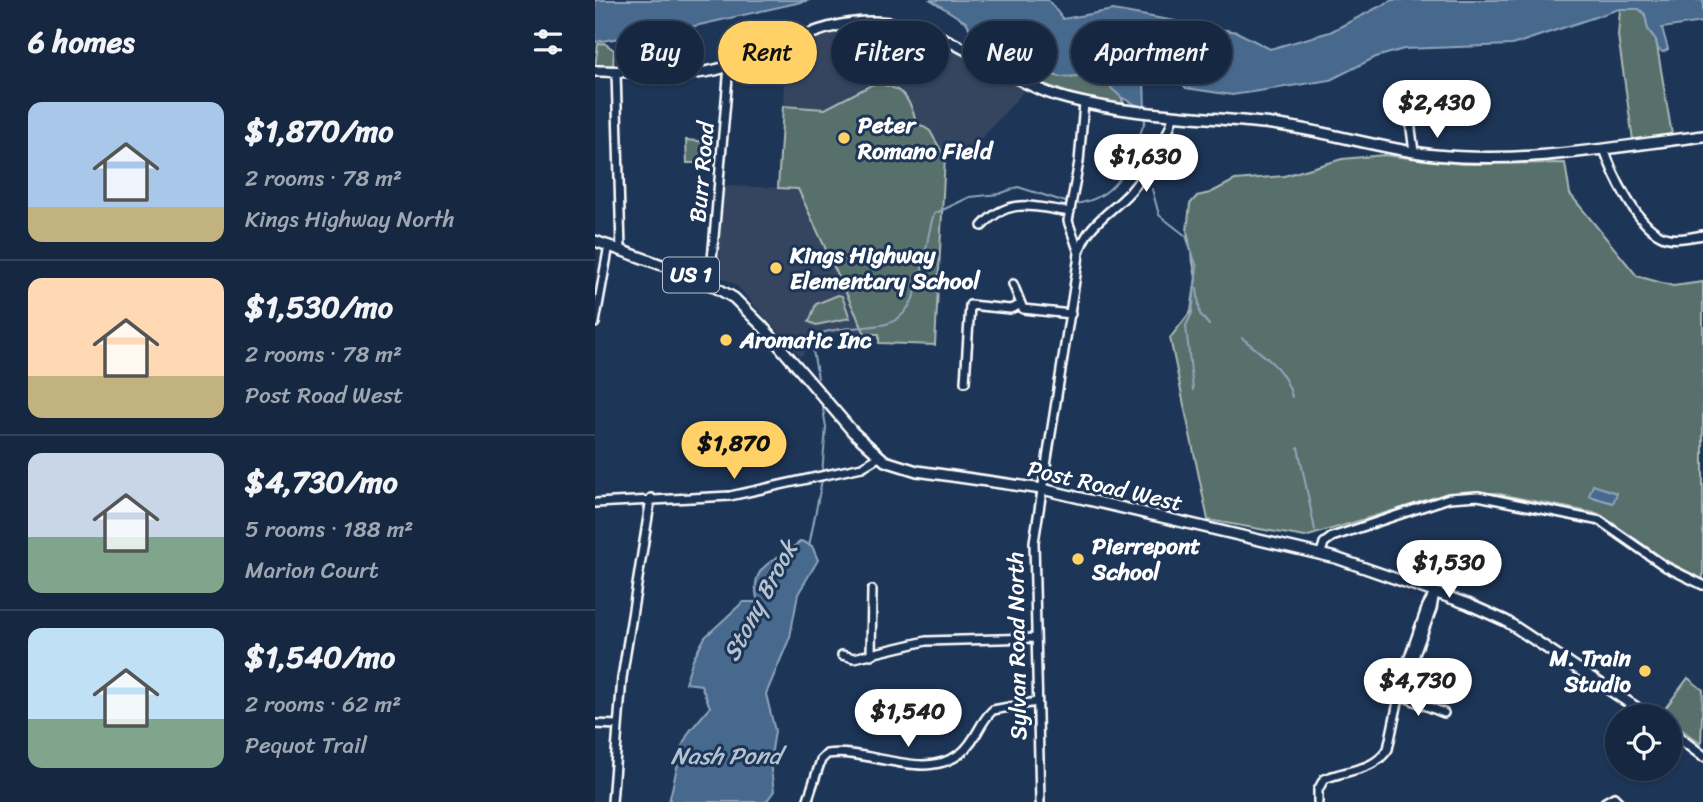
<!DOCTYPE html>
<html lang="en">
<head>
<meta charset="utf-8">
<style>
  body { margin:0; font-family:Sriracha,sans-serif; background:#1f3048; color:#f1f3f6; height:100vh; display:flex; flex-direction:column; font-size:26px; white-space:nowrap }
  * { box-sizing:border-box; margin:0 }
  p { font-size:23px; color:#9ea6b1 }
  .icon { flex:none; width:38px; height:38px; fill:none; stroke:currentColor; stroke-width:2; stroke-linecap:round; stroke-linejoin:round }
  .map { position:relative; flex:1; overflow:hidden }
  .panel { display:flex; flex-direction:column; background:#162841; width:595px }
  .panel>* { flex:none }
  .top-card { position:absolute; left:21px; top:21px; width:665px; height:63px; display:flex; gap:14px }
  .controls { position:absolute; left:1010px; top:704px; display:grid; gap:14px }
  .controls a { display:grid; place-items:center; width:77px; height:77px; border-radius:50%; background:#162841; box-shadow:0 2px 5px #0004,0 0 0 2px #35445a; font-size:35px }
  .price { position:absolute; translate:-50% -60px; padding:0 16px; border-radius:24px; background:#fff; color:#222; font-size:23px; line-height:46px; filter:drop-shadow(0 2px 4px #0008) }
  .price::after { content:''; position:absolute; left:50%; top:42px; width:21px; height:16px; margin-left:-10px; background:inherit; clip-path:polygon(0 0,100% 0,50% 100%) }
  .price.on { background:#ffd166; color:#111 }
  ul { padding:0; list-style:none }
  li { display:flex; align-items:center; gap:21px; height:175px; padding:0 28px }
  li+li { border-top:2px solid #35445a }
  li span { display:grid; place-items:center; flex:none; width:196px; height:140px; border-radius:14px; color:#555 }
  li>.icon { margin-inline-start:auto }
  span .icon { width:84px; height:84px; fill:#fffc; stroke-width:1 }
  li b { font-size:30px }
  h2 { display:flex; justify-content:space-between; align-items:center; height:84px; padding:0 28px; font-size:30px }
  .tag { padding:0 24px; border-radius:32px; background:#162841; box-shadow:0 2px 5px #0004,0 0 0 2px #35445a; font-size:24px; line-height:63px }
  .tag.on { background:#ffd166; color:#111 }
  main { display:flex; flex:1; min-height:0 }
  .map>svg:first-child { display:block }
</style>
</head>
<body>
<main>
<section class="panel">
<h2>6 homes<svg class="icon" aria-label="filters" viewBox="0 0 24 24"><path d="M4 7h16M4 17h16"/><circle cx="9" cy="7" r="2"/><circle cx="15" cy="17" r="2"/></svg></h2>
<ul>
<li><span style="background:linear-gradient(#a9c7e8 75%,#c2b280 0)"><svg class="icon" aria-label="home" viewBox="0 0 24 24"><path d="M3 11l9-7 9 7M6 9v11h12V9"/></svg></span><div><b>$1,870/mo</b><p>2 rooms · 78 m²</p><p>Kings Highway North</p></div></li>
<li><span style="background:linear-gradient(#ffd9b3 70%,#c2b280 0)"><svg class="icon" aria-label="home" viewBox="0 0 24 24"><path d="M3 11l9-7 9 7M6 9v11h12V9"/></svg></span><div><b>$1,530/mo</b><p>2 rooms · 78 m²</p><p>Post Road West</p></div></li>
<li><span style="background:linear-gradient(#c9d6e8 60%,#7fa58c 0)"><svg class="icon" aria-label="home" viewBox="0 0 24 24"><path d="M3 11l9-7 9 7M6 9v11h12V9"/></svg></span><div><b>$4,730/mo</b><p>5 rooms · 188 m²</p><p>Marion Court</p></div></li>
<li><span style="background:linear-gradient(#bfe0f5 65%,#7fa58c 0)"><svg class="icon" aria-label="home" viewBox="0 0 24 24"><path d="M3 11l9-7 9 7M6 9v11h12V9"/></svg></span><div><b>$1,540/mo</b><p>2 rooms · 62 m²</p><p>Pequot Trail</p></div></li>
</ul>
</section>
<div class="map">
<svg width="1108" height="802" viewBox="0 0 1108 802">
  <rect width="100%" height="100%" fill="#1d3557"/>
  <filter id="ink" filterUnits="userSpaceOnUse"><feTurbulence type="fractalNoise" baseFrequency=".0143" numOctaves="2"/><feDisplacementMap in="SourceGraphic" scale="14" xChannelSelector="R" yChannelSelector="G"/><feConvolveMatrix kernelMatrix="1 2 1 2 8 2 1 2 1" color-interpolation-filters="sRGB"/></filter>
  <g filter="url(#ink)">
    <!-- built -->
    <path fill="#344460" d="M 264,29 L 309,32 L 344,43 L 430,90 L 372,155 L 350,157 L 335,131 L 321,123 L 312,97 L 291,84 L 272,85 L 230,109 L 188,106 L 190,49 L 226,35 Z
      M 128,186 L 203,188 L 270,334 L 222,333 L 206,357 L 141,285 L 123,275 Z"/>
    <!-- green -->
    <path fill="#59706c" stroke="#acb8b6" stroke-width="2" d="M 1025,9 L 1044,9 L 1050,14 L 1053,29 L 1061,40 L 1077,135 L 1038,140 L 1023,36 Z
      M 9,43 L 19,50 L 18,67 L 0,67 L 3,44 Z
      M 400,50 C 420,61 439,71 462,76 C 488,82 522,63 529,107 C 481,98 439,83 397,59 Z
      M 278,84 C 306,85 315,97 321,122 L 335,131 L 350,157 L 340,345 L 284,343 L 284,334 L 270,334 L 203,189 L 183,188 L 188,106 L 230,109 Z
      M 91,140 L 112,142 L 108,163 L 92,163 Z
      M 789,155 L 866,164 L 970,163 L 975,194 L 1042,276 L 1078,286 L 1108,282 L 1108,580 L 1072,561 L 1004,514 L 899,493 L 856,493 L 710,537 L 613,520 L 575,338 L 596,311 L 601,278 L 592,231 L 595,204 L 602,196 L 615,193 L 640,180 L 689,176 L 747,159 Z
      M 243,295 L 247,296 L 255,318 L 221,325 L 214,322 L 221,304 Z
      M 1093,678 L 1108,690 L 1106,744 L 1075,721 L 1074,716 L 1066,714 Z"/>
    <!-- water -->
    <path fill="#47698d" stroke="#91a5bb" stroke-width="2" d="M 0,0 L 215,0 L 100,26 L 0,42 Z
      M 336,0 L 453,0 L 468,19 L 518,10 L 642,32 L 675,49 L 735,32 L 797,0 L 1108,0 L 1108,22 L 1067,28 L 1073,49 L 1068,52 L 1063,49 L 1061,40 L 1053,29 L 1050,14 L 1044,9 L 1024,9 L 917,45 L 809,49 L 781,57 L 735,80 L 637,95 L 591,88 L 581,76 L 549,80 L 550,109 L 527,98 L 502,75 L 466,77 L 436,69 L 378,37 L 372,23 Z
      M 998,485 L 1022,493 L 1018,503 L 994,496 Z
      M 206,541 L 217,546 L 223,560 L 203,594 L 195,637 L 171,694 L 180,731 L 175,763 L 179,791 L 171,802 L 74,802 L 87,746 L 94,732 L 115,707 L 106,685 L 90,683 L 98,659 L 110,637 L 148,602 L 163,602 C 152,564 182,561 206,541 Z"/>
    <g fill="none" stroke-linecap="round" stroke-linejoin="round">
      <!-- stream -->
      <path stroke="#91a5bb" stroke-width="2" d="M 557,189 L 564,215 L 591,236 L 602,267 L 597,313 L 591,326 L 598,390
        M 479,204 C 526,199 535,159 550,121 L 549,115
        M 602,288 L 605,314 L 614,325
        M 647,338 C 669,356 690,368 697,397
        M 223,378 L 218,351 L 222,335 C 243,326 269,329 291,324 C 330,315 328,243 339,214 L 375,197 L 404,194 L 423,187 L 474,203
        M 703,447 L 720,530
        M 227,474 L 231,427 L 228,409
        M 214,546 L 227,480"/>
      <defs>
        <path id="minor" d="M 21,71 L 26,250
          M 815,121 L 819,152
          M 1009,149 C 1018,175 1040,222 1065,235 C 1077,242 1095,237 1108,235
          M 387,226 C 414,196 439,207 475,212
          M 484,253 C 492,223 516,213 535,192 C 553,171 571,143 578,117
          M 115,283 L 134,66
          M 418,284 L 428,309 L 476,314
          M 0,323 L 14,245
          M 370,382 L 375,305 L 415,309 L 425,305
          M 0,503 L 135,496 L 267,467 L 284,457
          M 726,553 L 729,543 L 737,537 L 854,498 L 883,496 L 1005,521 L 1071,567 L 1108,585
          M 247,655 L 259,658 L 331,641 L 440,638
          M 276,655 L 277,590
          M 807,696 L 849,713
          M 0,724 L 23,725
          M 17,802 L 27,678 L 56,498
          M 212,802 L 226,760 L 232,754 C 274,748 329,782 366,753 C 381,742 384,722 398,710 L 441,702
          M 445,802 L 439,542 L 483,262 L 484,253 L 473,221 L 484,162 L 489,103
          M 723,802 L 723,790 L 729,779 C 752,769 778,772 793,749 L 810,669 L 832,606 L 840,592 L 837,609 L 809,684
          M 1010,802 L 1019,797 L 1024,802"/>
        <path id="major" d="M 0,71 C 39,70 82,79 120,70 C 184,54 224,15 295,23 C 361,30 409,83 473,99 C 540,116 608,116 677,124 C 732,131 785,149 840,155 C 930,164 1019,147 1108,136
          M 0,241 L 106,279 L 139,298 L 169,328 L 258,432 L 290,461 L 322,471 L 447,489 L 741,558 L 873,604 L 911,621 L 1054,716
          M 1074,730 L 1108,756"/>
      </defs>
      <!-- minor casing -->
      <use href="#minor" stroke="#fff" stroke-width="12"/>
      <!-- major casing -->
      <use href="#major" stroke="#fff" stroke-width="14"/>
      <!-- minor -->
      <use href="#minor" stroke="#1d3557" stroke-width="7"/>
      <!-- major -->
      <use href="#major" stroke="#1d3557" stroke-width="9"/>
    </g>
  </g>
  <!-- markers -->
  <g fill="#ffd166" stroke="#1d3557" stroke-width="2.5">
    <circle cx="249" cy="138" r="7"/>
    <circle cx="181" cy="268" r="7"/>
    <circle cx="131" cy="340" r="7"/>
    <circle cx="483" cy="559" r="7"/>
    <circle cx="1050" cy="671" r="7"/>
  </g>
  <g text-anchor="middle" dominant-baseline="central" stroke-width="6" stroke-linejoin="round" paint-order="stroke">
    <!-- shield labels -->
    <rect fill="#1d3557" stroke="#bbc2cd" stroke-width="2" x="68" y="257.5" width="56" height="35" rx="5"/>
    <g font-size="21" font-weight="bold" fill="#fff">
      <text x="96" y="275">US 1</text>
    </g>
    <!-- poi labels -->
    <g font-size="23" font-weight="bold" fill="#fff" stroke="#1d3557" text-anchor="start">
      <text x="263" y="125">Peter<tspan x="263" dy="26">Romano Field</tspan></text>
      <text x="195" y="255">Kings Highway<tspan x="195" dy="26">Elementary School</tspan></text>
      <text x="145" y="340">Aromatic Inc</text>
      <text x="497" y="546">Pierrepont<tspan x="497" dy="26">School</tspan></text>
      <text x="1036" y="658" text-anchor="end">M. Train<tspan x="1036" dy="26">Studio</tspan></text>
    </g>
    <!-- street labels -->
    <g font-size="23" fill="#fff" stroke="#1d3557">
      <text transform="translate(107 172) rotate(-85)">Burr Road</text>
      <text transform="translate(510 486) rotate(13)">Post Road West</text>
      <text transform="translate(422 646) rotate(-91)">Sylvan Road North</text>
    </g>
    <!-- water labels -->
    <g font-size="24" font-style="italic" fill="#b5c3d1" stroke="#1d3557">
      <text transform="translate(165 601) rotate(-62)">Stony Brook</text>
      <text x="131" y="756">Nash Pond</text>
    </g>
  </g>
</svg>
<div class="controls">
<a><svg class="icon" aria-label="locate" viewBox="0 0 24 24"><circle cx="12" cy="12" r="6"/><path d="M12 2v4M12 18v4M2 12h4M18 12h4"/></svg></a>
</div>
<b class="price" style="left:842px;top:140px">$2,430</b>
<b class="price" style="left:551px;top:194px">$1,630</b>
<b class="price on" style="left:139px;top:481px">$1,870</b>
<b class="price" style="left:854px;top:600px">$1,530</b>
<b class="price" style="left:823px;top:718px">$4,730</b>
<b class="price" style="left:313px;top:749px">$1,540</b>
<div class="top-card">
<a class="tag">Buy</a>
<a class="tag on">Rent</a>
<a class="tag">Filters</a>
<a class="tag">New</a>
<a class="tag">Apartment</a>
</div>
</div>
</main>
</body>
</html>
